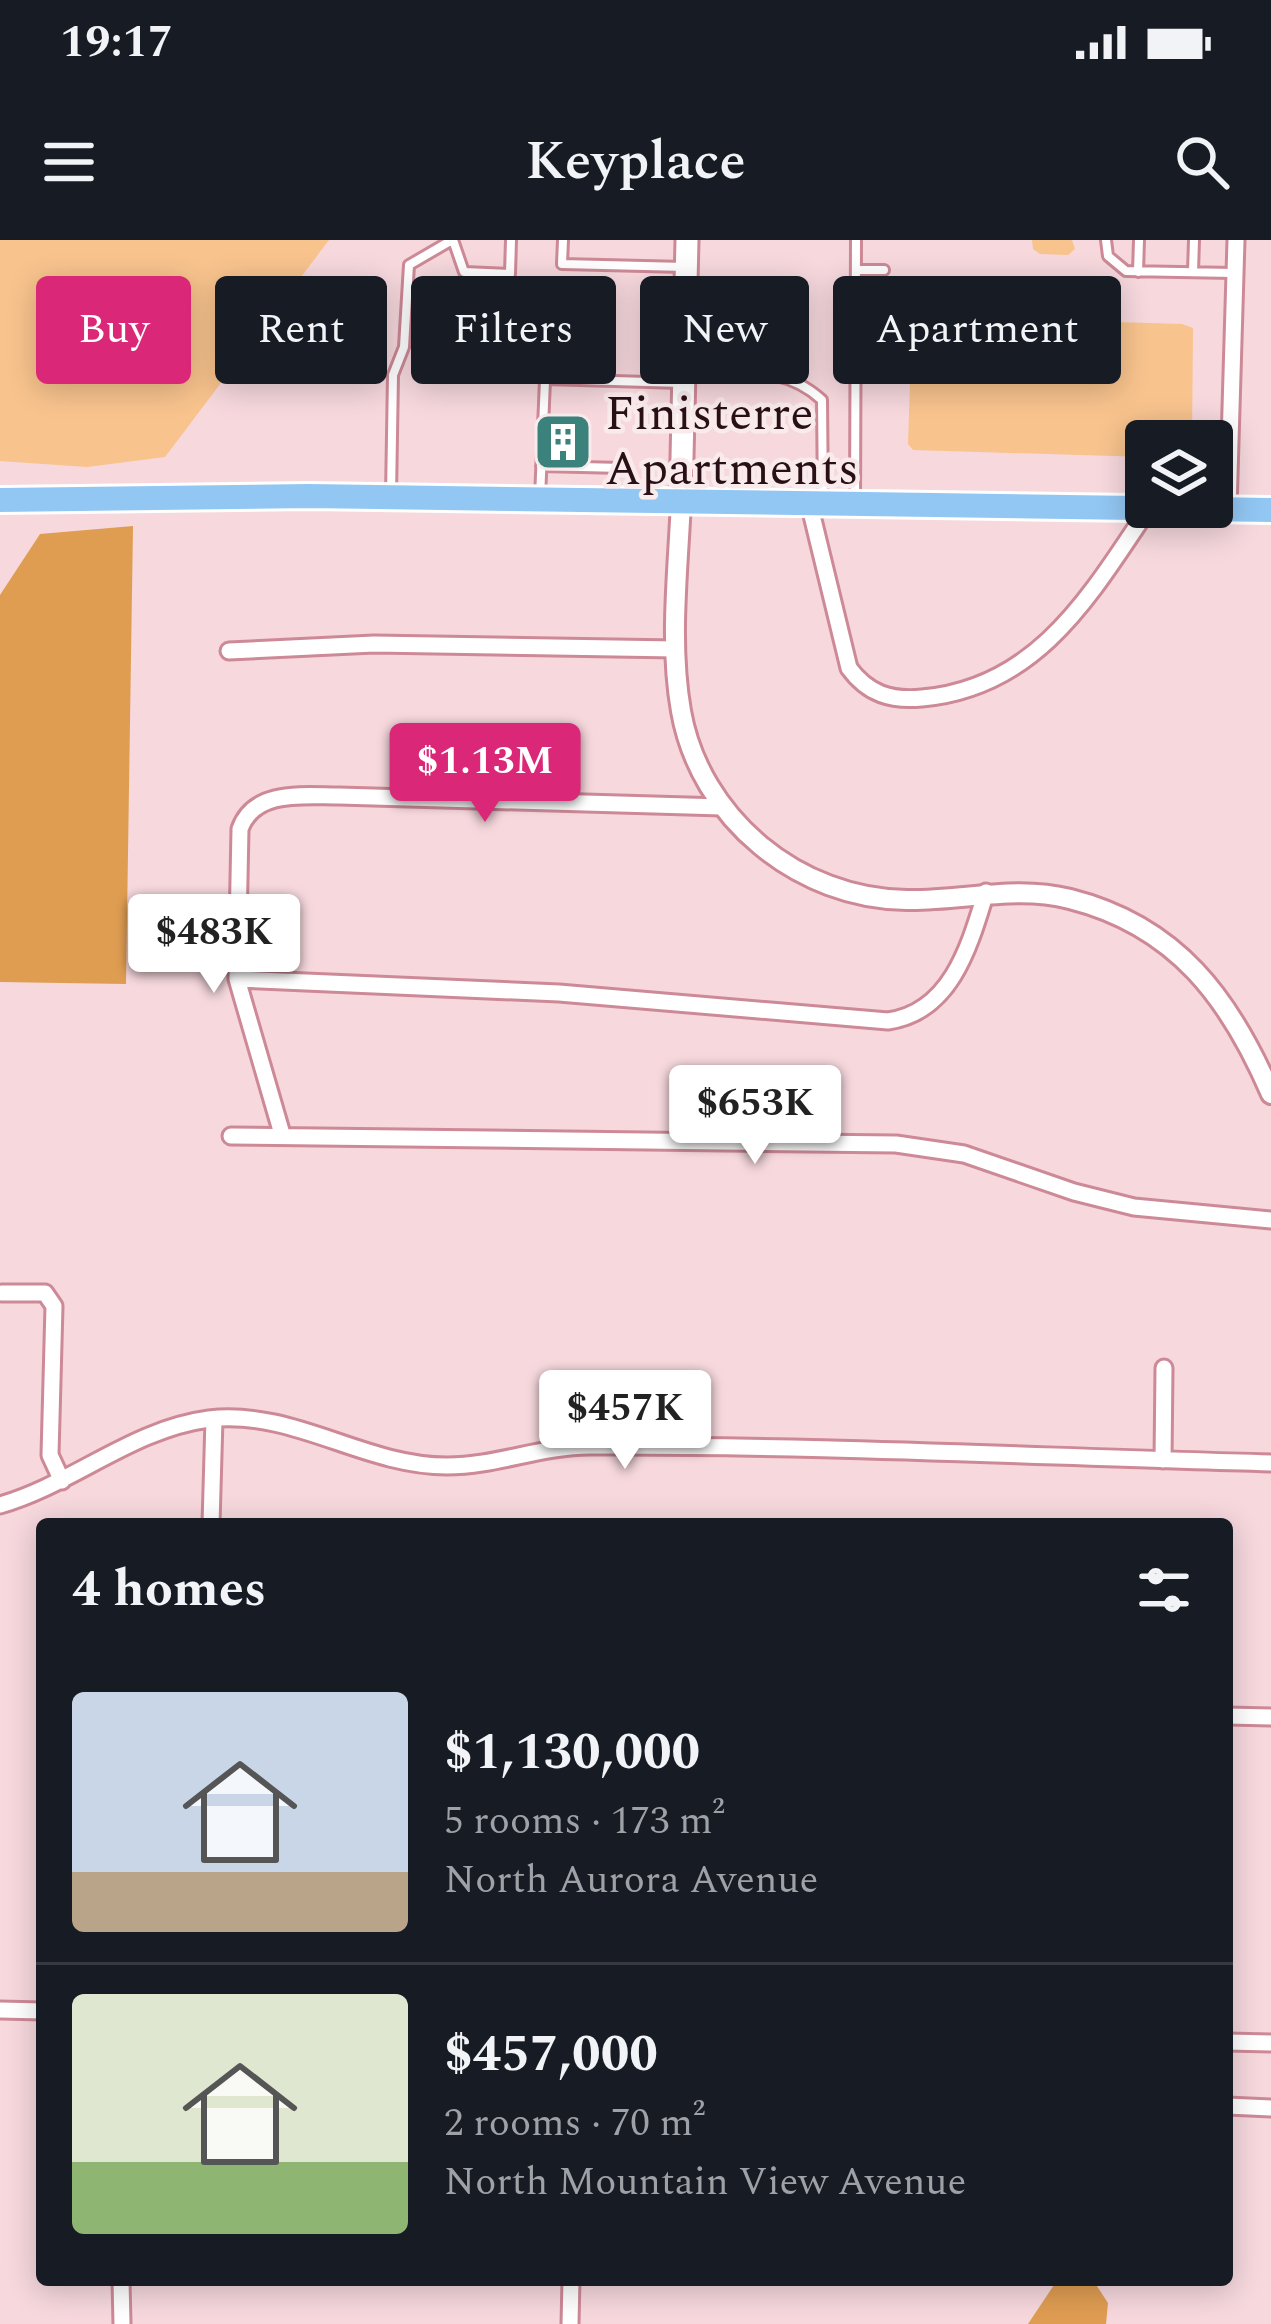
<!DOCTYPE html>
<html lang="en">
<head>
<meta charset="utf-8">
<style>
  body { margin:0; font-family:Spectral,serif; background:#242831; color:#f1f3f6; height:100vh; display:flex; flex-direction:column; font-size:45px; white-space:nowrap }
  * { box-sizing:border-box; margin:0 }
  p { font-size:39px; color:#9ea1a6 }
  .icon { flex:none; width:66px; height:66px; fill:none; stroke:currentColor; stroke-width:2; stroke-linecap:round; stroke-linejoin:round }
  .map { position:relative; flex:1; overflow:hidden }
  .details { position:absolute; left:36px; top:1278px; width:1197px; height:768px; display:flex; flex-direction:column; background:#171b24; border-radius:12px; box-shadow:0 6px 30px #0003 }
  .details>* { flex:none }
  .banner { position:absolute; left:36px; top:36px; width:1200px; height:108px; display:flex; gap:24px }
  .tools { position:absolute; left:1125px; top:180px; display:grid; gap:24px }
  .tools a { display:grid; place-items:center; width:108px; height:108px; border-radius:12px; background:#171b24; box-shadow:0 6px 30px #0003; font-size:60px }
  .price { position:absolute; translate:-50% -102px; padding:0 27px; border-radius:12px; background:#fff; color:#222; font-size:39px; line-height:78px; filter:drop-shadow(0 3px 6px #0008) }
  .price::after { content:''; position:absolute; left:50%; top:72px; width:36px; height:27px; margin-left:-18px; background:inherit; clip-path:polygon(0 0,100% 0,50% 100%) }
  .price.current { background:#db2777; color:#fff }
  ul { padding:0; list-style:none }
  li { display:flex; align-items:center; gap:36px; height:300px; padding:0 36px }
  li+li { border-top:3px solid #363941 }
  li span { display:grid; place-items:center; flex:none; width:336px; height:240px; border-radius:12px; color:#555 }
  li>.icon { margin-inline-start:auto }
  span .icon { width:144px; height:144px; fill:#fffc; stroke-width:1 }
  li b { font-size:51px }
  h2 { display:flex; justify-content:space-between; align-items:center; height:144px; padding:0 36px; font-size:51px }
  .tag { padding:0 42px; border-radius:12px; background:#171b24; box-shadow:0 6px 30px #0003; font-size:42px; line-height:108px }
  .tag.current { background:#db2777; color:#fff }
  .status { display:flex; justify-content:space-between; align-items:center; height:84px; padding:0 60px; background:#171b24; direction:ltr }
  .status svg { height:33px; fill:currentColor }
  header { display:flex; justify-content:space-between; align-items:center; height:156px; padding:0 36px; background:#171b24; font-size:54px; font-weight:600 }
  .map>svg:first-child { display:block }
</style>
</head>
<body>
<div class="status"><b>19:17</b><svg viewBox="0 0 49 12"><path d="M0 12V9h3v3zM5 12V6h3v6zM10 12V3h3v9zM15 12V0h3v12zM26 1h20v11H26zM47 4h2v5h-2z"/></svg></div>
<header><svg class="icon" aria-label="menu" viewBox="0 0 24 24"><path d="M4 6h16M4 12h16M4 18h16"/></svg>Keyplace<svg class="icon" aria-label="search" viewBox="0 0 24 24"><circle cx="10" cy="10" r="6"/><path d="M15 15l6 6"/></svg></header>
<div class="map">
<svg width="1271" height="2084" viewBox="0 0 1271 2084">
  <rect width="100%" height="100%" fill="#f6d8dd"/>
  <!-- green -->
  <path fill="#f8c38d" d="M 0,0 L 329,0 L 165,217 L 87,227 L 0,221 Z
    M 1032,0 L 1072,0 L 1075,9 L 1068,15 L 1040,14 L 1033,9 Z
    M 921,76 L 1182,84 L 1193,88 L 1192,201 L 1146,201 L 1146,217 L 913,210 L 908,204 L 912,80 Z"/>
  <!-- forest -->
  <path fill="#df9d52" d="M 133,286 L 126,744 L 0,742 L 0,355 L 40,294 Z
    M 1071,2040 L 1093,2040 L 1108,2063 L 1106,2084 L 1028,2084 L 1054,2045 Z"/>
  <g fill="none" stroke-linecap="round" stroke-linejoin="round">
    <defs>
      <path id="service" d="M 453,0 L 464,32 L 510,34 L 511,0
        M 563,0 L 562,24 L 685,27
        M 1106,0 L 1108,16 L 1126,31 L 1233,33
        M 856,30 L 884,30
        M 1138,32 L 1139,0
        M 1193,32 L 1194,0
        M 689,130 C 739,134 783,124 822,160 L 823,262
        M 545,139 L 682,143
        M 541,226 L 622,228
        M 391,255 L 393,135 L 404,107 L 409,25 L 452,0
        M 540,258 L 547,93
        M 855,262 L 856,0"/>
      <path id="minor" d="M 809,263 L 849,428 C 868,454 891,461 922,458 C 1038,448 1091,354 1149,268
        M 1228,269 L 1236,0
        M 229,411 L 374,404 L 676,409
        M 237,739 L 559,753 L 888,781 C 952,772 970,704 986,652
        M 282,894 L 237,739 L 240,589 C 254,549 304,556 339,556 L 722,567
        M 231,896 L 896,904 L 964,914 L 1074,952 L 1134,967 L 1271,980
        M 2,1053 L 45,1053 L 54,1066 L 50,1215 L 62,1241
        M 1163,1220 L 1164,1128
        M 0,1265 C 73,1244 132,1189 209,1179 C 294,1169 363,1226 447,1226 C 496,1226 541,1206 590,1206 C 817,1205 1044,1217 1271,1223
        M 211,1284 L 214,1179
        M 1227,1476 L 1271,1477
        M 0,1770 L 42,1771
        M 1227,1802 L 1271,1803
        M 1227,1866 L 1271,1868
        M 121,2040 L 122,2084
        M 570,2084 L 571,2040"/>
      <path id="tertiary" d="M 681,261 C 678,330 669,403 681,471 C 700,579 799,659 907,660 C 963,661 1015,645 1070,659 C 1177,686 1230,759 1271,854"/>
      <path id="secondary" d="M 681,261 L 687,0"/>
      <path id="primary" d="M 0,260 L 309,256 L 1271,270"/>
    </defs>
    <!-- service casing -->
    <use href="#service" stroke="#cd8996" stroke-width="14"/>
    <!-- minor casing -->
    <use href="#minor" stroke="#cd8996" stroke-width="21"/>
    <!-- tertiary casing -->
    <use href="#tertiary" stroke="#cd8996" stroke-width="24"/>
    <!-- secondary casing -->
    <use href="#secondary" stroke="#cd8996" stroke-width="27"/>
    <!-- primary casing -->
    <use href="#primary" stroke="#fff" stroke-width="30"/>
    <!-- service -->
    <use href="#service" stroke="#fff" stroke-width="8"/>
    <!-- minor -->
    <use href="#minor" stroke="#fff" stroke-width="15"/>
    <!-- tertiary -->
    <use href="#tertiary" stroke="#fff" stroke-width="18"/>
    <!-- secondary -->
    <use href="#secondary" stroke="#fff" stroke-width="21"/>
    <!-- primary -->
    <use href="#primary" stroke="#92c7f3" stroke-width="24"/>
  </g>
  <!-- icons -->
  <defs>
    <symbol id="building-square" viewBox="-11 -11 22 22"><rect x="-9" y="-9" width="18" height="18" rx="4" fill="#3b827c" stroke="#f9eaec"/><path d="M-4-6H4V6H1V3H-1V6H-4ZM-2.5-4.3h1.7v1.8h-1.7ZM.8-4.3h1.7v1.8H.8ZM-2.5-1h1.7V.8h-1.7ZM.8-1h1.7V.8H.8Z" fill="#fff"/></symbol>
  </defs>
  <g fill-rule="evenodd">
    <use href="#building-square" x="530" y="169" width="66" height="66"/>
  </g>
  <g text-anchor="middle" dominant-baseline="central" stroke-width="9" stroke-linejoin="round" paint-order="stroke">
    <!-- poi labels -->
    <g font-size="48" fill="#291016" stroke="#f9eaec" text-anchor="start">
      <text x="605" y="174">Finisterre<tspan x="605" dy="55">Apartments</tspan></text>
    </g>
  </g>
</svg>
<div class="tools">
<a><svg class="icon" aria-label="layers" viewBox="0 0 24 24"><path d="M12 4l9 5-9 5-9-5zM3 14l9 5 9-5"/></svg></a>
</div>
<b class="price current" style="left:485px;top:585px">$1.13M</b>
<b class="price" style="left:214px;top:756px">$483K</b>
<b class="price" style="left:755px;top:927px">$653K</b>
<b class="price" style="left:625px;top:1232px">$457K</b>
<div class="banner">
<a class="tag current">Buy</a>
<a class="tag">Rent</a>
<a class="tag">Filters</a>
<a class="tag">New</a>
<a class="tag">Apartment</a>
</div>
<section class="details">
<h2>4 homes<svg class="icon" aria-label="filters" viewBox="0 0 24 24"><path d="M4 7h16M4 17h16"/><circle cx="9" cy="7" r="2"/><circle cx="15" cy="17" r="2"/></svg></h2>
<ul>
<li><span style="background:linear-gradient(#c9d6e8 75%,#b9a48a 0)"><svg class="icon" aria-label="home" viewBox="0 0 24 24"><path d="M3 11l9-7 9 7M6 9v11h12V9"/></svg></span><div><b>$1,130,000</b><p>5 rooms · 173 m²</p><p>North Aurora Avenue</p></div></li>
<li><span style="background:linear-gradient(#dfe7d0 70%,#8fb573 0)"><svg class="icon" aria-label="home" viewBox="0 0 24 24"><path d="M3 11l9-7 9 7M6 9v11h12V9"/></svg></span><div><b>$457,000</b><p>2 rooms · 70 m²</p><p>North Mountain View Avenue</p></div></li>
</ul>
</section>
</div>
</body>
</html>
